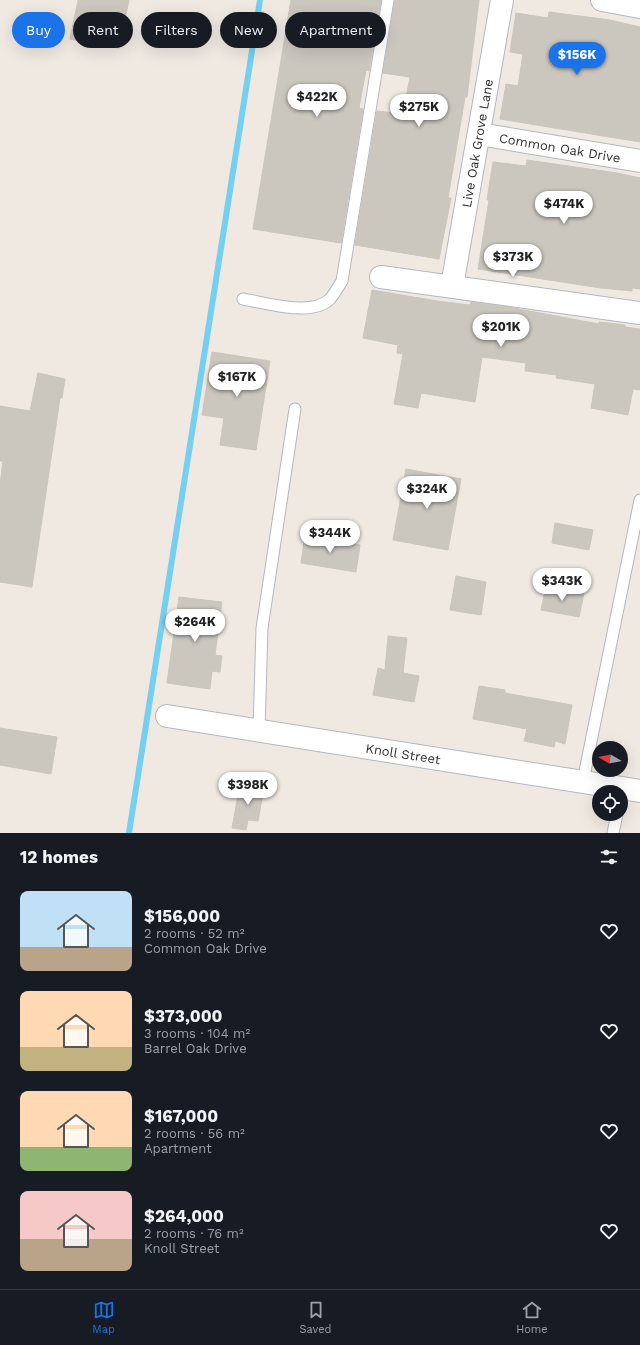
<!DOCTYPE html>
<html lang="en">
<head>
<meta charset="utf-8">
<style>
  body { margin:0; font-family:"Work Sans",sans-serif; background:#242831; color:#f1f3f6; height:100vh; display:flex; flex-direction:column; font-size:15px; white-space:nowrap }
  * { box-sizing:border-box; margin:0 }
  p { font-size:13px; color:#9ea1a6 }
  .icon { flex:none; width:22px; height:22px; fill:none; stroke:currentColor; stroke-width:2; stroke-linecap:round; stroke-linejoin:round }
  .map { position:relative; height:833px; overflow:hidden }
  .drawer { display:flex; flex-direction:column; background:#171b24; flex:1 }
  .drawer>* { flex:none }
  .top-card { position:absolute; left:12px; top:12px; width:400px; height:36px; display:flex; gap:8px }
  .needle { width:26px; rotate:279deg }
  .tools { position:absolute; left:592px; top:741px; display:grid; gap:8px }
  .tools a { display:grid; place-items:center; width:36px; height:36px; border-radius:50%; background:#171b24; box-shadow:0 4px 16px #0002; font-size:20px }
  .price { position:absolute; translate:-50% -34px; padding:0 9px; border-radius:14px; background:#fff; color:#222; font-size:13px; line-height:26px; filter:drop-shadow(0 1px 2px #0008) }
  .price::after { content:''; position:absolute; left:50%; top:24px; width:12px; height:9px; margin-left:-6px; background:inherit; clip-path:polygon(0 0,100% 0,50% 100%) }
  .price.current { background:#1a73e8; color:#fff }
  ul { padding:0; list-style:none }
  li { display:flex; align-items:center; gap:12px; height:100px; padding:0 20px }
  li span { display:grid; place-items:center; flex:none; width:112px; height:80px; border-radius:8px; color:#555 }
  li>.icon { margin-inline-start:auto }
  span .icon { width:48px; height:48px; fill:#fffc; stroke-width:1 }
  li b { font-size:17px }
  h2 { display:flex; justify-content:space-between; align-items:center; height:48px; padding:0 20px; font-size:17px }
  .pill { padding:0 14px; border-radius:18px; background:#171b24; box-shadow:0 4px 16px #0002; font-size:14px; line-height:36px }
  .pill.current { background:#1a73e8; color:#fff }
  .menu { display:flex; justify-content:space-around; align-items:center; height:56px; border-top:1px solid #363941; background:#171b24; font-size:11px; color:#9ea1a6 }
  .menu a { display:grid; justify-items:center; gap:2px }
  .menu .current { color:#1a73e8 }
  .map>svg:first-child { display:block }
</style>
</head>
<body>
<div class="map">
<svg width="640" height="833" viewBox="0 0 640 833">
  <rect width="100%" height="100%" fill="#efe9e1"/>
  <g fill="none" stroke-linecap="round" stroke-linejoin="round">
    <!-- stream -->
    <path stroke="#75cff0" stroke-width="6" d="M 129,833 L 260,0"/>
  </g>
  <!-- building -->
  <path fill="#cbc7bf" stroke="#cbc5ba" d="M 78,0 L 129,0 L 119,48 L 70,39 Z
    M 291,0 L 381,0 L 369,71 L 366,70 L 359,108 L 363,109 L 341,243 L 253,229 Z
    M 395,0 L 479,0 L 467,97 L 465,97 L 448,198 L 451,198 L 439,259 L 355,245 L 377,111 L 403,114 L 410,77 L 383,73 Z
    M 549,12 L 610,20 L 640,27 L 640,142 L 500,119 L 506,84 L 518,86 L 523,54 L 510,52 L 516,13 L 548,18 Z
    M 527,160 L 617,173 L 640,178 L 640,289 L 632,288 L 632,291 L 601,288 L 478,269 L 489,200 L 487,200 L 493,162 L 526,166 Z
    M 372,290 L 437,301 L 470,305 L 471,302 L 508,307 L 599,324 L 599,322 L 625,325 L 625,327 L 640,329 L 640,390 L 633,389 L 628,415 L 591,408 L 595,384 L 556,378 L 557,375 L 525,371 L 526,363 L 482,357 L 475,402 L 421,393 L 418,408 L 394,404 L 403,354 L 397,353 L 398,345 L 363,338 Z
    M 212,352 L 270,361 L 256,450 L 220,445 L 224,418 L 202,415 Z
    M 38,373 L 65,379 L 62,398 L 60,398 L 32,587 L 0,582 L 0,485 L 3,461 L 0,461 L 0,406 L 30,411 Z
    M 406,469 L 461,479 L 448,550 L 393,540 Z
    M 555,523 L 593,530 L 589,550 L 552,543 Z
    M 305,535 L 360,545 L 356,572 L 301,563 Z
    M 456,576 L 486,582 L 481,615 L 450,610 Z
    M 546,586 L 584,593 L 579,617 L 541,610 Z
    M 179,597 L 222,602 L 215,655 L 222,656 L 220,672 L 212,671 L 210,689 L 167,683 Z
    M 388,636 L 407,638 L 403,673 L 419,676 L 414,702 L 373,695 L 378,668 L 385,670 Z
    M 479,686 L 505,690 L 505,693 L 572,705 L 565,744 L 555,741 L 554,747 L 524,741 L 527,729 L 473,719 Z
    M 0,728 L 57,737 L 51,774 L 0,765 Z
    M 240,784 L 264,788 L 258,821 L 248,820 L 246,830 L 232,828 Z"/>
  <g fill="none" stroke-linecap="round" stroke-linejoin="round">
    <defs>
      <path id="lane" d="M 243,299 C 266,303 312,317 330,299 C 335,293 338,287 342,281 L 388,0
        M 259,730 L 262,628 L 295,409
        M 583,781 L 640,500
        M 613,833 L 617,814"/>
      <g id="street">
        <path d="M 602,0 L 640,7"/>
        <path id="s1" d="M 479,134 L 640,161"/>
        <path d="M 381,277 L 640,313"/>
        <path id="s2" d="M 452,286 L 502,0"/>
        <path id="s3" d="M 167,716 L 640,791"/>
      </g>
    </defs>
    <!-- lane casing -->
    <use href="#lane" stroke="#b4b7c1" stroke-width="13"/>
    <!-- street casing -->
    <use href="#street" stroke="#b4b7c1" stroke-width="24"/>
    <!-- lane -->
    <use href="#lane" stroke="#fff" stroke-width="11"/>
    <!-- street -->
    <use href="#street" stroke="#fff" stroke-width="22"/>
  </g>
  <g text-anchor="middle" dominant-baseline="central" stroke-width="4" stroke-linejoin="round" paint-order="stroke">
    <!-- street labels -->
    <g font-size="13" fill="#2e2e2e" stroke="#fff">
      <text stroke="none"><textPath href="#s2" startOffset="145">Live Oak Grove Lane</textPath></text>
      <text stroke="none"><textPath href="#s1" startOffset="82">Common Oak Drive</textPath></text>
      <text stroke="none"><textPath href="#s3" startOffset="239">Knoll Street</textPath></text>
    </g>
  </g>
</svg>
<div class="tools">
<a><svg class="needle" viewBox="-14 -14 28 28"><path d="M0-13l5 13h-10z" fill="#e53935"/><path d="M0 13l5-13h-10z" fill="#9ea1a6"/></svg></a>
<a><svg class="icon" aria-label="locate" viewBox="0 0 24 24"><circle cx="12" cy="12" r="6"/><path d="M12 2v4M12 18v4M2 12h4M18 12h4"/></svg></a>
</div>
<b class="price current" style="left:577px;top:76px">$156K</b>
<b class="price" style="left:317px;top:118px">$422K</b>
<b class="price" style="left:419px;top:128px">$275K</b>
<b class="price" style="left:564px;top:225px">$474K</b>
<b class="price" style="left:513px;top:278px">$373K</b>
<b class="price" style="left:501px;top:348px">$201K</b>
<b class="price" style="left:237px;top:398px">$167K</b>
<b class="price" style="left:427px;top:510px">$324K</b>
<b class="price" style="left:330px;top:554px">$344K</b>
<b class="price" style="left:562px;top:602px">$343K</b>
<b class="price" style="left:195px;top:643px">$264K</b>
<b class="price" style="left:248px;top:806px">$398K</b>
<div class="top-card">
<a class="pill current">Buy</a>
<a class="pill">Rent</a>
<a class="pill">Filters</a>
<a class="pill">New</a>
<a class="pill">Apartment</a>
</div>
</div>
<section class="drawer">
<h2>12 homes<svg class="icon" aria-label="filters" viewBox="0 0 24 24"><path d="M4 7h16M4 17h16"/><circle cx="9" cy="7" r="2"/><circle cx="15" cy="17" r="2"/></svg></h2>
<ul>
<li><span style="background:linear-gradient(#bfe0f5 70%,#b9a48a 0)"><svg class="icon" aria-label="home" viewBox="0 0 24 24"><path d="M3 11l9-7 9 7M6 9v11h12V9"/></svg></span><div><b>$156,000</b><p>2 rooms · 52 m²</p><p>Common Oak Drive</p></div><svg class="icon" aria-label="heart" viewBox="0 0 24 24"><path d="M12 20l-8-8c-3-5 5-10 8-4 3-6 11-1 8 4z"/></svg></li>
<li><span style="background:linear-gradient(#ffd9b3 70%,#c2b280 0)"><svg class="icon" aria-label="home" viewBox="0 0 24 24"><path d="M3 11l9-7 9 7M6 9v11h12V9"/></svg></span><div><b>$373,000</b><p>3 rooms · 104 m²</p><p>Barrel Oak Drive</p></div><svg class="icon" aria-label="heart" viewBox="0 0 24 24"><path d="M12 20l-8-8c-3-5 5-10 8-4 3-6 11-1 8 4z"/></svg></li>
<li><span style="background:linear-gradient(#ffd9b3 70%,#8fb573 0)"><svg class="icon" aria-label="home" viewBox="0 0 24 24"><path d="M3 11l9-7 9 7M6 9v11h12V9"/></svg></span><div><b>$167,000</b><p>2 rooms · 56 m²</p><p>Apartment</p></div><svg class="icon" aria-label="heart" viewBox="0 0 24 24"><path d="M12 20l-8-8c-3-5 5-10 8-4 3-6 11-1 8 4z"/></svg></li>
<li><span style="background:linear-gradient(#f6c9c9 60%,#b9a48a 0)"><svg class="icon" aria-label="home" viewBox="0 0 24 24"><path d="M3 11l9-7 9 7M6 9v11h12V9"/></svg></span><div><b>$264,000</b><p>2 rooms · 76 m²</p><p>Knoll Street</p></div><svg class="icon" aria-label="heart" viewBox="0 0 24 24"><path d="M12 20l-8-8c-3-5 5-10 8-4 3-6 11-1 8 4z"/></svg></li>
</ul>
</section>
<nav class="menu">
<a class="current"><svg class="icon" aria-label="map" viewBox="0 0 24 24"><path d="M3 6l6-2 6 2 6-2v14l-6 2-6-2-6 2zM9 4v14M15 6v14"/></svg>Map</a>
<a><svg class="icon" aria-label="saved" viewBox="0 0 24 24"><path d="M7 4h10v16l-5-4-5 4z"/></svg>Saved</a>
<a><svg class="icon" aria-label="home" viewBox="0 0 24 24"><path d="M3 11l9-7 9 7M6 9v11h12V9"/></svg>Home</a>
</nav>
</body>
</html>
